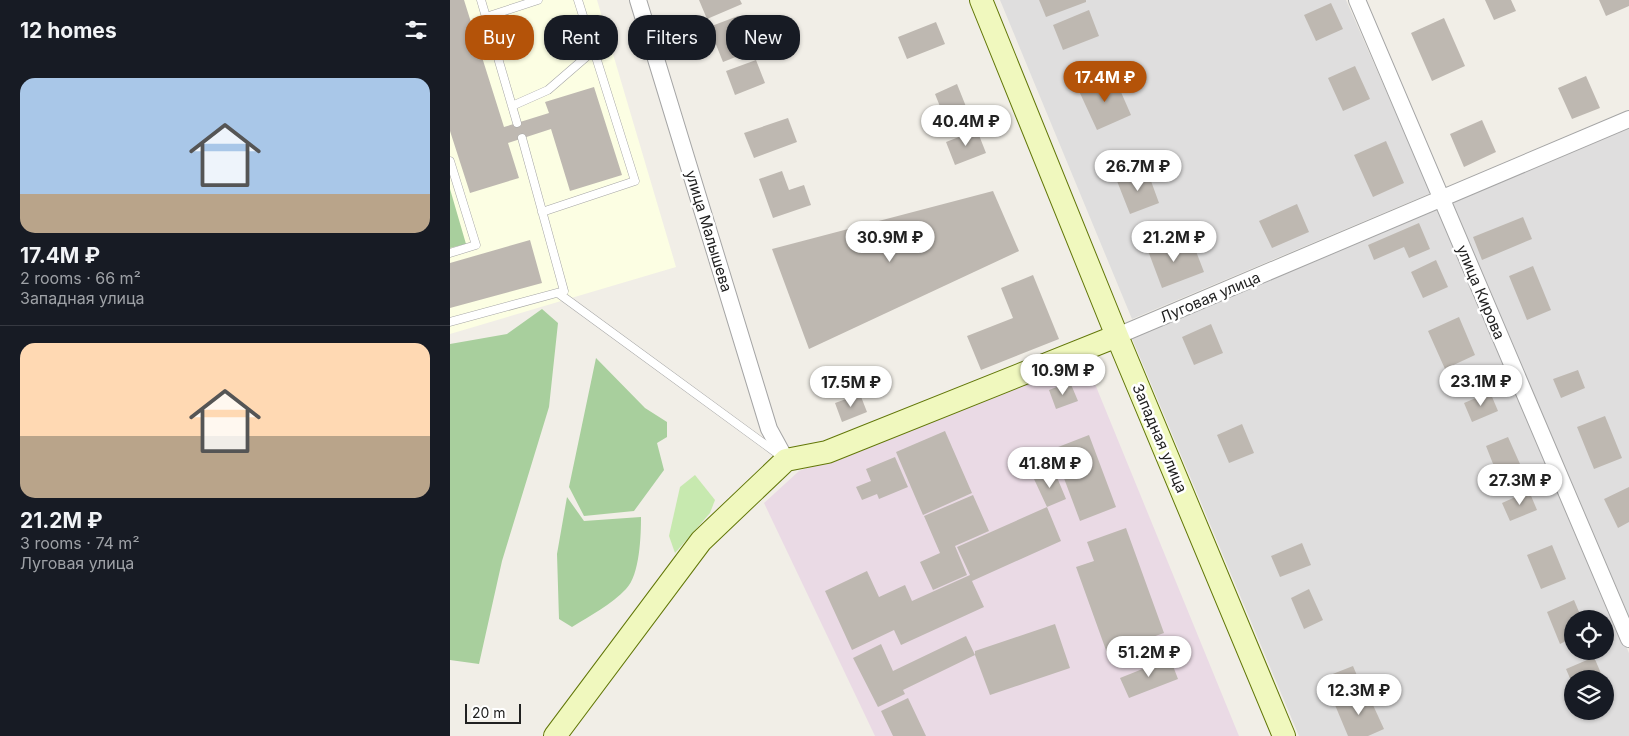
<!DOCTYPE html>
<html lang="en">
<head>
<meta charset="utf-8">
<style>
  body { margin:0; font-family:Inter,sans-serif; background:#20242c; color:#f1f3f6; height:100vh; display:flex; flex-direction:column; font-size:19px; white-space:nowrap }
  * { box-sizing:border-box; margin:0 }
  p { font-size:16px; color:#9ea1a6 }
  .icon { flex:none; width:28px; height:28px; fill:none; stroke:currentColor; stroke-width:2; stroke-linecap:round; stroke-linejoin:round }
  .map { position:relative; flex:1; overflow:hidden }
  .panel { display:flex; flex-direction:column; background:#171b24; width:450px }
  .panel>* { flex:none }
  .top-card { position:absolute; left:15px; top:15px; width:475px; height:45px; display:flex; gap:10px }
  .fabs { position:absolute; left:1114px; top:610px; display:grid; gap:10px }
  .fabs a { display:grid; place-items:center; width:50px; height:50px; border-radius:50%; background:#171b24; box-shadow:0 1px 4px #0004; font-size:25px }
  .scale { position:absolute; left:15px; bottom:12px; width:56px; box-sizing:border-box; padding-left:5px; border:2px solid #212121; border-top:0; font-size:14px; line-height:18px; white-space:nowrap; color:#212121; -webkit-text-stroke:4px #fff; paint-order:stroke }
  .price { position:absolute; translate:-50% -42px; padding:0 11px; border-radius:18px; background:#fff; color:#222; font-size:16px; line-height:32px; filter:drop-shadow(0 1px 2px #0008) }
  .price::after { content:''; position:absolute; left:50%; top:30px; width:15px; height:11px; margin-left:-8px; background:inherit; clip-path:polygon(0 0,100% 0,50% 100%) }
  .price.current { background:#b45309; color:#fff }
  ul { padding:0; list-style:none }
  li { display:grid; align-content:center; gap:10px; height:265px; padding:0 20px }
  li+li { border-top:1px solid #363941 }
  li span { display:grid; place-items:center; height:155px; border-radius:15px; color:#555 }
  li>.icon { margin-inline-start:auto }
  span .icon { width:90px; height:90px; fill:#fffc; stroke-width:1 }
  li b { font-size:21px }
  h2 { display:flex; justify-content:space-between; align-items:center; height:60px; padding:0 20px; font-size:21px }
  .chip { padding:0 18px; border-radius:20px; background:#171b24; box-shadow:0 1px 4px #0004; font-size:18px; line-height:45px }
  .chip.current { background:#b45309; color:#fff }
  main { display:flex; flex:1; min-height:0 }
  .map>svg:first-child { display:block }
</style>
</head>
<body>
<main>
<section class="panel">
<h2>12 homes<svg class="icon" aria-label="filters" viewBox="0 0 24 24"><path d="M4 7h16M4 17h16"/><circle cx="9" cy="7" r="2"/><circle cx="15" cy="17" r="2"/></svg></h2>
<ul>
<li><span style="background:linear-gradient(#a9c7e8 75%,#b9a48a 0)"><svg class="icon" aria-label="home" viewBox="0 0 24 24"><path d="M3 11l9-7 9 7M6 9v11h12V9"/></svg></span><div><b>17.4M ₽</b><p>2 rooms · 66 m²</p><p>Западная улица</p></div></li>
<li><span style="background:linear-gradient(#ffd9b3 60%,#b9a48a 0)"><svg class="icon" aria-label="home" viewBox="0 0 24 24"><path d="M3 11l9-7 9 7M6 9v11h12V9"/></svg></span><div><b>21.2M ₽</b><p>3 rooms · 74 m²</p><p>Луговая улица</p></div></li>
</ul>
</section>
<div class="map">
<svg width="1179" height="736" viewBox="0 0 1179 736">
  <rect width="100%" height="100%" fill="#f1eee7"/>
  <!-- residential -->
  <path fill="#dfdede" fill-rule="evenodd" d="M 550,0 L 896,0 L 981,193 L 682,319 Z
    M 1179,128 L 1179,617 L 1002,203 Z
    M 987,208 L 1179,653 L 1179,736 L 849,736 L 681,336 ZM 1122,619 L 1155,619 L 1155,651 L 1122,651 ZM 1122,679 L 1155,679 L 1155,711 L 1122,711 Z"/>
  <!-- industrial -->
  <path fill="#eadae5" d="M 636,362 L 789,736 L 425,736 L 314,503 L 349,471 Z"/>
  <!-- education -->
  <path fill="#fcfee3" d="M 0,0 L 147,0 L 226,267 L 0,334 Z"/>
  <!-- grass -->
  <path fill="#c7e9af" d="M 245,475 L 265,500 L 260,513 L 225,553 L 219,536 L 230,487 Z"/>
  <!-- forest -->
  <path fill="#a8cf9d" d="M 0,189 L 16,244 L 0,248 Z
    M 92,309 L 108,323 L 99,407 L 52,561 L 29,664 L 0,660 L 0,344 L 57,334 Z
    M 146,358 L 195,408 L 217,422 L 217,437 L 207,443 L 214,470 L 184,511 L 134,516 L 119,487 Z
    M 117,497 L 134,521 L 191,517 C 191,535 190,575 176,589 C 162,604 140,616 122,627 L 109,619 L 107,554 Z"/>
  <!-- building -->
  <path fill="#beb8b1" d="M 0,0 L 14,0 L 54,127 L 99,113 L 95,102 L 144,87 L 172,175 L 120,191 L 101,129 L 58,143 L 69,178 L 20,193 L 0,131 Z
    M 249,0 L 290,0 L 292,4 L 257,19 Z
    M 589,0 L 636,0 L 636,2 L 596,17 Z
    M 1035,0 L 1061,0 L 1066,11 L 1044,20 Z
    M 1149,0 L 1179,0 L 1179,6 L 1156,16 Z
    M 881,3 L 893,29 L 866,41 L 854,15 Z
    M 639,10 L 649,36 L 613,50 L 603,25 Z
    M 288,16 L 301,51 L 273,62 L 259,27 Z
    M 994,18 L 1015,66 L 982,81 L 961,33 Z
    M 486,22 L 495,44 L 457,59 L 448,37 Z
    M 306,60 L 315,83 L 285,95 L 276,71 Z
    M 905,66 L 920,99 L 893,111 L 878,78 Z
    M 664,76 L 681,115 L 647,130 L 629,91 Z
    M 1136,76 L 1150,108 L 1122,119 L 1108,88 Z
    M 507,84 L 517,109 L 495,119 L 485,94 Z
    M 338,118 L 347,142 L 304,158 L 294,133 Z
    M 1032,120 L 1046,152 L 1014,167 L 1000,134 Z
    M 527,130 L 536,153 L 505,165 L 496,142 Z
    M 936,141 L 954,183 L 923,197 L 904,155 Z
    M 697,170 L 709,203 L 680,214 L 667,181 Z
    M 332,171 L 339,190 L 354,185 L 361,205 L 323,218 L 309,179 Z
    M 543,191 L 569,251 L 359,349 L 322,249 Z
    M 847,204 L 859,232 L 822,248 L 809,221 Z
    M 1073,217 L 1082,239 L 1032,260 L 1023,237 Z
    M 969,223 L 980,249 L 959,258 L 954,247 L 924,260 L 918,245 Z
    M 722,239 L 727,252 L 744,246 L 754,272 L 712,288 L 697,248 Z
    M 80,240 L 92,283 L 0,308 L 0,263 Z
    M 986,260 L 998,287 L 973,298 L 961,272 Z
    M 1083,266 L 1101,310 L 1077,320 L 1059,276 Z
    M 583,275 L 609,339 L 531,370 L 517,336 L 563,318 L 551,288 Z
    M 1009,317 L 1025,355 L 995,369 L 978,331 Z
    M 761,324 L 773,353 L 744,365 L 732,337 Z
    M 1128,370 L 1135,388 L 1111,398 L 1103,379 Z
    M 620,382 L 628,401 L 606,409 L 599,390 Z
    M 1040,392 L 1048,411 L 1022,422 L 1014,403 Z
    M 410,394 L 417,412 L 392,422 L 385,403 Z
    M 1155,416 L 1172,458 L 1144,469 L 1127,427 Z
    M 792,424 L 804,453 L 779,463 L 767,435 Z
    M 495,431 L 522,493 L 473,515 L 446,452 Z
    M 639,435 L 666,507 L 630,521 L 603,449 Z
    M 1058,437 L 1070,464 L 1047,474 L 1036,446 Z
    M 445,457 L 458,487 L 429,499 L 427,494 L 412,500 L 406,487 L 421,481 L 416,469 Z
    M 604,470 L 616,499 L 597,507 L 584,479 Z
    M 1179,487 L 1179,522 L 1168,528 L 1154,499 Z
    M 1079,491 L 1087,510 L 1060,521 L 1052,503 Z
    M 523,495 L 539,531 L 505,546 L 517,575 L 483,590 L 470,562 L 490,553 L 474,516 Z
    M 597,507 L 611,541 L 522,581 L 534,607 L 451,645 L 444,630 L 402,650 L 375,591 L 417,571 L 429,597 L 455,585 L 462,601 L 520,575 L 507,547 Z
    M 676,528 L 714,633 L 657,653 L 626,567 L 644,561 L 637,542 Z
    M 852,543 L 861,565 L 830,577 L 821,556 Z
    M 1102,545 L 1116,579 L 1091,589 L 1077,555 Z
    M 859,589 L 873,620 L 854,629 L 841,598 Z
    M 1124,600 L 1132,619 L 1122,619 L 1122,638 L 1110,644 L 1097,612 Z
    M 605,624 L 620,668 L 540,695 L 525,655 L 453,690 L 455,694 L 428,707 L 403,658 L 431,644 L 443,671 L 516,636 L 525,655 L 525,651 Z
    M 1144,657 L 1153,678 L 1122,679 L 1122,683 L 1116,669 Z
    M 720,658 L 728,679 L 679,698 L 670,678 Z
    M 903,666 L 911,685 L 883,697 L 875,677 Z
    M 917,692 L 934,729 L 918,736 L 898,736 L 885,705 Z
    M 458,698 L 476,736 L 443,736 L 431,711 Z"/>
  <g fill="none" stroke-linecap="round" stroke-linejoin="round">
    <defs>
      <path id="lane" d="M 31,0 L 36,17
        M 62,106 L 98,90 L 143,51
        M 67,123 L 36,17 L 88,0
        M 0,161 L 26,245 L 0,253
        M 92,212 L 185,181 L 128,0
        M 108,293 L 328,454
        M 0,322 L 114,291 L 72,138"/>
      <path id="street" d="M 188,0 L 319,429 L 336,460
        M 907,0 L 1179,639
        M 667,336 L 1179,119"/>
      <path id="secondary" d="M 531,0 L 667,336 L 834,736
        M 105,736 L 251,541 L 336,460 L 377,452 L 667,336"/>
    </defs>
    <!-- lane casing -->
    <use href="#lane" stroke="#a5a5a5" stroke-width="9"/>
    <!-- street casing -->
    <use href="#street" stroke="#a5a5a5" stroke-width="18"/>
    <!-- secondary casing -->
    <use href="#secondary" stroke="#627708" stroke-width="24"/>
    <!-- lane -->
    <use href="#lane" stroke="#fff" stroke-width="8"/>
    <!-- street -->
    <use href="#street" stroke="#fff" stroke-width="16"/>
    <!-- secondary -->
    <use href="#secondary" stroke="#f0f8be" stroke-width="22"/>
  </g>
  <g text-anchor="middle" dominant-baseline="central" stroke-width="5" stroke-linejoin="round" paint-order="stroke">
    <!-- street labels -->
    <g font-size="15" fill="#212121" stroke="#fff">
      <text transform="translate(259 231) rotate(73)">улица Малышева</text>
      <text transform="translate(1031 292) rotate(67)">улица Кирова</text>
      <text transform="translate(760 297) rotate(-23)">Луговая улица</text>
      <text transform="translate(710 438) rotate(67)">Западная улица</text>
    </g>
  </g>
</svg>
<div class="fabs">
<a><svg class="icon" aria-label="locate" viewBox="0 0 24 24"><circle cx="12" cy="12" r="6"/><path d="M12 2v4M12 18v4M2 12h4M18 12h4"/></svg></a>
<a><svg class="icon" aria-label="layers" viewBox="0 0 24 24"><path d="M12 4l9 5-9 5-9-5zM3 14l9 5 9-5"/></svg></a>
</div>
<div class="scale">20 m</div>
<b class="price current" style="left:655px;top:103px">17.4M ₽</b>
<b class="price" style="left:516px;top:147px">40.4M ₽</b>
<b class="price" style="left:688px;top:192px">26.7M ₽</b>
<b class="price" style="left:440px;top:263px">30.9M ₽</b>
<b class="price" style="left:724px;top:263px">21.2M ₽</b>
<b class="price" style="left:613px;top:396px">10.9M ₽</b>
<b class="price" style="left:1031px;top:407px">23.1M ₽</b>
<b class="price" style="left:401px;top:408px">17.5M ₽</b>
<b class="price" style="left:600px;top:489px">41.8M ₽</b>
<b class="price" style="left:1070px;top:506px">27.3M ₽</b>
<b class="price" style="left:699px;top:678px">51.2M ₽</b>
<b class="price" style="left:909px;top:716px">12.3M ₽</b>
<div class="top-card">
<a class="chip current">Buy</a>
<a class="chip">Rent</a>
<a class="chip">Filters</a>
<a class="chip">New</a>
</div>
</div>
</main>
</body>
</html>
